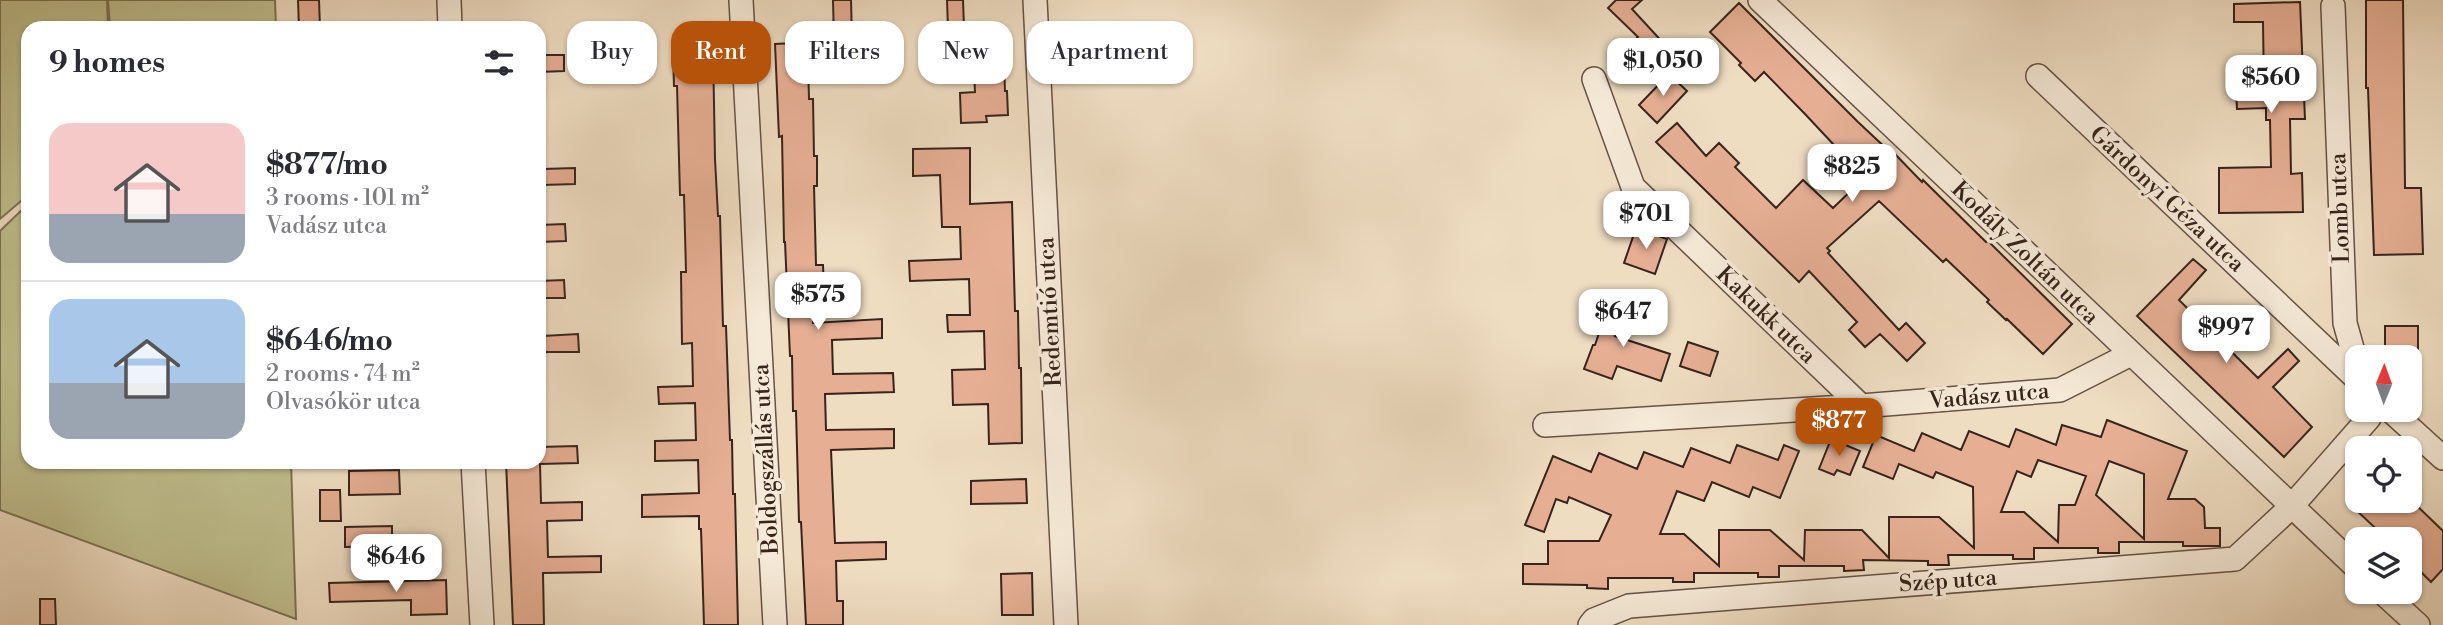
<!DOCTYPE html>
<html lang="en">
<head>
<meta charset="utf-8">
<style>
  body { margin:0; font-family:"Libre Bodoni",serif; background:#f2f2f3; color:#2b2b33; height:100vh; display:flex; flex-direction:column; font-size:26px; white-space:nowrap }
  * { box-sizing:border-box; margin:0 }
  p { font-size:23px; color:#7c7c81 }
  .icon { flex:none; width:38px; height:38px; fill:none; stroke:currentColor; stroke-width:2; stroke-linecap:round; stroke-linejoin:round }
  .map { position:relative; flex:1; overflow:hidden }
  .side { position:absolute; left:21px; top:21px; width:525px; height:448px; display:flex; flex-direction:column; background:#fff; border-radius:21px; box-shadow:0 2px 5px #0004 }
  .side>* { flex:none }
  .hud { position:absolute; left:567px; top:21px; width:665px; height:63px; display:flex; gap:14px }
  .needle { width:46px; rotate:1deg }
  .tools { position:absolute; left:2345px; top:345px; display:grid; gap:14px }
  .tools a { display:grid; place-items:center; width:77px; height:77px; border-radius:14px; background:#fff; box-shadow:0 2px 5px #0004; font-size:35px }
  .price { position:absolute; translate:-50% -60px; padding:0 16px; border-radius:14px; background:#fff; color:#222; font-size:23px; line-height:46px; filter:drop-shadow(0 2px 4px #0008) }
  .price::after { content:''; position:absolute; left:50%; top:42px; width:21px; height:16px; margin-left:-10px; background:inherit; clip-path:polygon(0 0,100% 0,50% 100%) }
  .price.selected { background:#b45309; color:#fff }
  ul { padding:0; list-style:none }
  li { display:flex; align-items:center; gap:21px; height:175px; padding:0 28px }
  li+li { border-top:2px solid #e1e1e2 }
  li span { display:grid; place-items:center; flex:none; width:196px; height:140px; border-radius:21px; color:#555 }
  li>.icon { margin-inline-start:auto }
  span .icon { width:84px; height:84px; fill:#fffc; stroke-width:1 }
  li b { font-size:30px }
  h2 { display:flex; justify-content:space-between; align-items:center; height:84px; padding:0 28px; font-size:30px }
  .pill { padding:0 24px; border-radius:21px; background:#fff; box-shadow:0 2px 5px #0004; font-size:24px; line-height:63px }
  .pill.selected { background:#b45309; color:#fff }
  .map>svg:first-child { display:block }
</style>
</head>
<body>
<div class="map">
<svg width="2443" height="625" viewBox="0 0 2443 625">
  <rect width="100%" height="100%" fill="#efddc2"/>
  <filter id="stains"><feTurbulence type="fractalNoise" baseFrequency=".00286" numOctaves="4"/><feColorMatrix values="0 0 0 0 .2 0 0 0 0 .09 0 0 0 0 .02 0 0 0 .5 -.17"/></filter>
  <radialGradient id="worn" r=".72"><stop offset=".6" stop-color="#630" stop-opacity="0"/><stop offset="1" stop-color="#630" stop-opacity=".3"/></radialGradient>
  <!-- green -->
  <path fill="#c0bf8e" stroke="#7c7255" stroke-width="2" d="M 0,0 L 107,0 L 108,28 L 28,28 L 28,195 L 0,219 Z
    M 108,0 L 275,0 L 276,28 L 110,28 Z
    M 28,204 L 28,462 L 291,462 L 296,619 L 0,510 L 0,231 Z"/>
  <!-- building -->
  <path fill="#e6af94" stroke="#38241c" stroke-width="2" fill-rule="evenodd" d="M 298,0 L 319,0 L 320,28 L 299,28 Z
    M 833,0 L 851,0 L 852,41 L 856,41 L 856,59 L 808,61 L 809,99 L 813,99 L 814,156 L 817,156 L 817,186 L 814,186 L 816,265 L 823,265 L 824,291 L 812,292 L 813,323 L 882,319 L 882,338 L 832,340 L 833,374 L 893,373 L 894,392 L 825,394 L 826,430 L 894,429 L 894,448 L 831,450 L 835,543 L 886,542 L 886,559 L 836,561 L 837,601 L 843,601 L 843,625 L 806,625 L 801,522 L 799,522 L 796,411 L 793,411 L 792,356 L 790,356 L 785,242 L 784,242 L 782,136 L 779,137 L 775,44 L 834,41 Z
    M 947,0 L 963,0 L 964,28 L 948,29 Z
    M 1616,0 L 1642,0 L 1632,9 L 1667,47 L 1657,57 L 1651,51 L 1637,64 L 1624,50 L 1638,37 L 1608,8 Z
    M 2366,0 L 2403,0 L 2405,188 L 2421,188 L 2423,254 L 2374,255 L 2368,88 L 2366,88 Z
    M 2300,2 L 2305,119 L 2290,119 L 2291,174 L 2302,173 L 2303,212 L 2219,213 L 2219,168 L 2271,167 L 2270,120 L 2266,120 L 2266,108 L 2237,109 L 2236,90 L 2264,89 L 2263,22 L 2234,22 L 2234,4 Z
    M 1739,3 L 1858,122 L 1890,152 L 1892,151 L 1922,182 L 1923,180 L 1986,242 L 1988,241 L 2072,324 L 2043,354 L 2007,319 L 2006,320 L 1987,302 L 1989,300 L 1946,259 L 1943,262 L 1879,201 L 1827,248 L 1830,251 L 1828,253 L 1899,330 L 1906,323 L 1925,343 L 1907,361 L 1880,334 L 1865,347 L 1849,330 L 1857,322 L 1809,271 L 1799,282 L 1656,142 L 1677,123 L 1706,156 L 1719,143 L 1739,163 L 1735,167 L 1776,208 L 1803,180 L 1833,208 L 1859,183 L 1827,151 L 1834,145 L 1805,114 L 1764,72 L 1755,81 L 1739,65 L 1741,63 L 1710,32 Z
    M 1003,33 L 1005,91 L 1007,91 L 1008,115 L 986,116 L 987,122 L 961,123 L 960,93 L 975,92 L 972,34 Z
    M 713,48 L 715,159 L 718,216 L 720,216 L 723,326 L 726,326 L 730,440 L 732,440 L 733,494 L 735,494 L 738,625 L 704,625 L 701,529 L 699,529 L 699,516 L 642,517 L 642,495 L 699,493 L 698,460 L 655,461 L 655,441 L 696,440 L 695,403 L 659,404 L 658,387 L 693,386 L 692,343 L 682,344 L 681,272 L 686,272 L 684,195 L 680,195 L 677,86 L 674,86 L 673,49 Z
    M 539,55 L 564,55 L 564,71 L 539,72 Z
    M 1669,74 L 1687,91 L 1657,123 L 1639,105 Z
    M 970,148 L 970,204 L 1012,202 L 1015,311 L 1018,311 L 1019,368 L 1021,368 L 1022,443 L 989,444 L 988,404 L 953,405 L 952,370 L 985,369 L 984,331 L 948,332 L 947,315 L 970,315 L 969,279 L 910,281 L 909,261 L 961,259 L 960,227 L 942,227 L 940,175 L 913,176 L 913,149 Z
    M 575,168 L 575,184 L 543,185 L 543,169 Z
    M 565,224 L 566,241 L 539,242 L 539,225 Z
    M 1636,228 L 1667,239 L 1655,274 L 1624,263 Z
    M 2193,259 L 2206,270 L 2179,300 L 2258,378 L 2288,349 L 2299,361 L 2273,387 L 2312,427 L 2284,457 L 2137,316 Z
    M 564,280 L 565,298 L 539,298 L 539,281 Z
    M 1612,294 L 1628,300 L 1615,336 L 1670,354 L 1661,381 L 1617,366 L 1612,379 L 1584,369 L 1593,345 L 1595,345 Z
    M 2385,326 L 2418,326 L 2418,351 L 2385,352 Z
    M 578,334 L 579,352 L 544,352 L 543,336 Z
    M 1688,342 L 1718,352 L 1710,376 L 1680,366 Z
    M 2107,420 L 2187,451 L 2168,499 L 2195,499 L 2204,507 L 2205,528 L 2220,528 L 2220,546 L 2183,546 L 2183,542 L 2119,542 L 2119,553 L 2098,553 L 2098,548 L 2034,548 L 2034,559 L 2013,559 L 2013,555 L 1948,555 L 1949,565 L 1928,565 L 1928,561 L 1863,560 L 1864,570 L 1844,571 L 1844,566 L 1779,566 L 1779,577 L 1758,577 L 1758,573 L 1694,573 L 1694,582 L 1673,582 L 1673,578 L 1608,578 L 1608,589 L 1587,588 L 1587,585 L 1523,584 L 1523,564 L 1548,564 L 1548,541 L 1599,541 L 1611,515 L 1569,497 L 1567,503 L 1556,499 L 1544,532 L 1525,525 L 1553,456 L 1591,472 L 1599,453 L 1637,469 L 1644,452 L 1683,467 L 1691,448 L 1730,463 L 1737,445 L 1778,460 L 1784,445 L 1799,451 L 1780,498 L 1753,487 L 1749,497 L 1712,482 L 1704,501 L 1677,491 L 1660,534 L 1684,534 L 1719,566 L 1719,530 L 1770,530 L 1804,560 L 1805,530 L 1862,530 L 1889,558 L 1889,517 L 1939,517 L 1974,548 L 1973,487 L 1936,472 L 1933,478 L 1899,464 L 1893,479 L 1863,467 L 1876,435 L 1914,451 L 1922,433 L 1961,450 L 1969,431 L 2009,447 L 2016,429 L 2056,445 L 2062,425 L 2101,437 ZM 2038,460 L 2086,476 L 2075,505 L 2059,505 L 2058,542 L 2024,512 L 2001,512 L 2017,471 L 2031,477 ZM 2109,461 L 2144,474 L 2144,539 L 2096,495 Z
    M 1831,439 L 1860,451 L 1850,475 L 1837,470 L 1834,475 L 1819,469 Z
    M 577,446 L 578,463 L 540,464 L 541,503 L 582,502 L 582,520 L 547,521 L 548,557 L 601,556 L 601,572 L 543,573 L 544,625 L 513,625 L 506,462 L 539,462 L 539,447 Z
    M 399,470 L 400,494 L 349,495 L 349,471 Z
    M 1026,479 L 1027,503 L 971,504 L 971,481 Z
    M 320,490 L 340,490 L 341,521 L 320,521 Z
    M 2365,500 L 2411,500 L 2443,531 L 2443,569 L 2431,582 L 2410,561 L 2410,539 L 2387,539 L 2356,510 Z
    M 392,526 L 392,546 L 345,547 L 345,527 Z
    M 1032,573 L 1033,615 L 1002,615 L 1001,574 Z
    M 446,580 L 447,614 L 411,615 L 411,600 L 330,602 L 329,583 Z
    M 40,599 L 55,599 L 56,625 L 40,625 Z"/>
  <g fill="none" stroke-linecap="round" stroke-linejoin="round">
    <defs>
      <path id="street" d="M 449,0 L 450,28
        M 741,0 L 775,625
        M 1035,0 L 1066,625
        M 1760,0 L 2357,568
        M 2333,6 L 2345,323 L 2357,366
        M 2038,76 L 2357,379
        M 1594,79 L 1633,187 L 1861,406
        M 2390,410 L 2443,458
        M 1545,425 L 1861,406 L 2060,390 L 2131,354
        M 473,462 L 482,625
        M 2382,592 L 2418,625
        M 1590,625 L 1594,620 L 1629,606 L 2235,559 L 2291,507 L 2369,418 L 2367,410"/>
    </defs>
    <!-- street casing -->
    <use href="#street" stroke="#665246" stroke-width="26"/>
    <!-- street -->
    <use href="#street" stroke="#f5e9d7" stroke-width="23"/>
  </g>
  <g text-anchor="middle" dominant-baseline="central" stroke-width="7" stroke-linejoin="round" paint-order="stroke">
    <!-- street labels -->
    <g font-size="23" fill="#38241c" stroke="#f5e9d7">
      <text transform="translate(2167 199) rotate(43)">Gárdonyi Géza utca</text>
      <text transform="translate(2340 208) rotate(-92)">Lomb utca</text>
      <text transform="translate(2025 253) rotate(44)">Kodály Zoltán utca</text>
      <text transform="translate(1050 312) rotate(-93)">Redemtió utca</text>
      <text transform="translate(1766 315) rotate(44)">Kakukk utca</text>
      <text transform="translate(1989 396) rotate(-5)">Vadász utca</text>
      <text transform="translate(766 459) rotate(-93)">Boldogszállás utca</text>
      <text transform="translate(1948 581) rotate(-4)">Szép utca</text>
    </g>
  </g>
  <rect width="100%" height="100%" filter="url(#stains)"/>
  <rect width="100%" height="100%" fill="url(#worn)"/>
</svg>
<div class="tools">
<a><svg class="needle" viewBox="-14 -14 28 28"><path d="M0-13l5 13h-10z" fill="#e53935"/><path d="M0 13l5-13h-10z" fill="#7c7c81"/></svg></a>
<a><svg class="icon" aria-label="locate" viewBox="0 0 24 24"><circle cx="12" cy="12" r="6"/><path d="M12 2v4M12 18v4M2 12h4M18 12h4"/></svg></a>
<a><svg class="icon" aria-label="layers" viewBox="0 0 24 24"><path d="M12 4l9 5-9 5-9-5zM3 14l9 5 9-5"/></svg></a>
</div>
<b class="price" style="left:1663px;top:98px">$1,050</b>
<b class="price" style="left:2271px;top:115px">$560</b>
<b class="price" style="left:1852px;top:204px">$825</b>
<b class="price" style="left:1646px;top:251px">$701</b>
<b class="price" style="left:818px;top:332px">$575</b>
<b class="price" style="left:1623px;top:349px">$647</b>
<b class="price" style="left:2226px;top:365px">$997</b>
<b class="price selected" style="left:1839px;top:458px">$877</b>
<b class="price" style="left:396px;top:594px">$646</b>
<div class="hud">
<a class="pill">Buy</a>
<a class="pill selected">Rent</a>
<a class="pill">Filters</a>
<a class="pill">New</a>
<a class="pill">Apartment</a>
</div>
<section class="side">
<h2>9 homes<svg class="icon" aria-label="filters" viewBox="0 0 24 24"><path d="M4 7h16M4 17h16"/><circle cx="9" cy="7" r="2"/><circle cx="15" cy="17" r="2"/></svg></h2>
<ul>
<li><span style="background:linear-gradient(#f6c9c9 65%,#9aa5b1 0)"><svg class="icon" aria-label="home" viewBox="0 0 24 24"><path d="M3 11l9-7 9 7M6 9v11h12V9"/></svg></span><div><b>$877/mo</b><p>3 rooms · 101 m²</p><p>Vadász utca</p></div></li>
<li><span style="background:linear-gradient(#a9c7e8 60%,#9aa5b1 0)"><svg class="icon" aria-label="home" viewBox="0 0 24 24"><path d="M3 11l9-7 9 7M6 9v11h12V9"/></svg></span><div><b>$646/mo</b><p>2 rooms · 74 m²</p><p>Olvasókör utca</p></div></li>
</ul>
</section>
</div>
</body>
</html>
